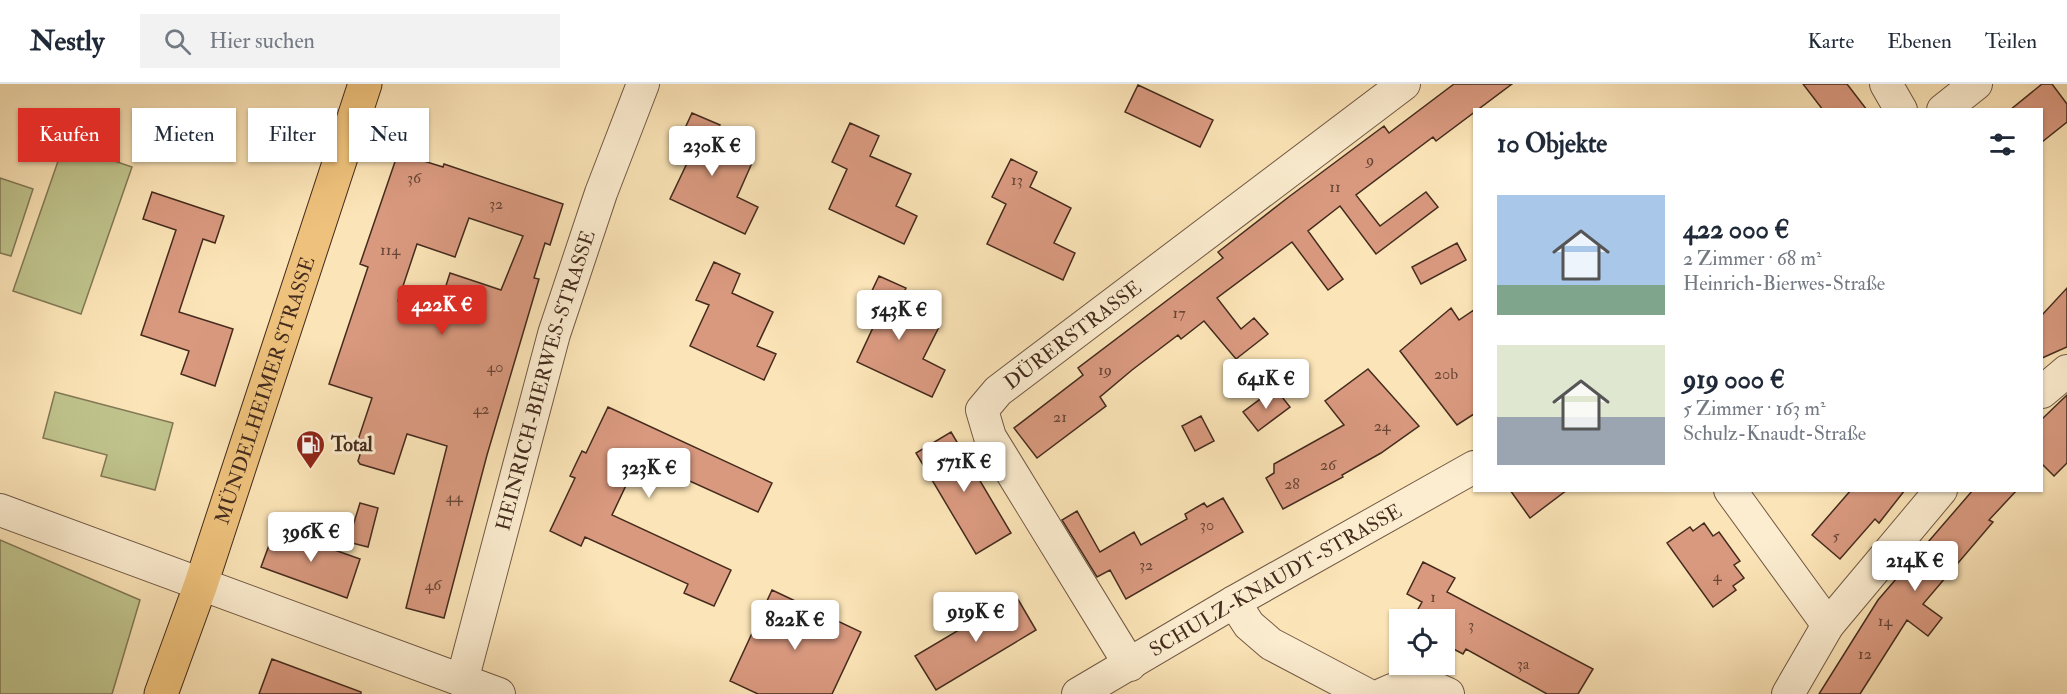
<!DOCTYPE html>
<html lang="de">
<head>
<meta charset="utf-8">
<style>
  body { margin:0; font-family:"IM FELL Double Pica",serif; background:#f2f2f3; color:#1f2937; height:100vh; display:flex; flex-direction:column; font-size:22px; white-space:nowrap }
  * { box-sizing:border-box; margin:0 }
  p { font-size:20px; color:#747a83 }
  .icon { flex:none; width:33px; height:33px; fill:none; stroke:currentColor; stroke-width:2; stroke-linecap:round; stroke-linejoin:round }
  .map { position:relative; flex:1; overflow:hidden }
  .details { position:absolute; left:1473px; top:24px; width:570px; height:384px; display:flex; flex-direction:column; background:#fff; border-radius:0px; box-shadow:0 2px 4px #0004 }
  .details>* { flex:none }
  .guide { position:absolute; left:18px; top:24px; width:570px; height:54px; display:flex; gap:12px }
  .buttons { position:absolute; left:1389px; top:525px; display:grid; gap:12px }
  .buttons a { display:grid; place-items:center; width:66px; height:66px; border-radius:0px; background:#fff; box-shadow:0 2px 4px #0004; font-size:30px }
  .price { position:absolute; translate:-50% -51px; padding:0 14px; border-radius:6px; background:#fff; color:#222; font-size:20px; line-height:39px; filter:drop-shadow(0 2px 3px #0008) }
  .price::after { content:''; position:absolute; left:50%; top:36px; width:18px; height:14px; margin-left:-9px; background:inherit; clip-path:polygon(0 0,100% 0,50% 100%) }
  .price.current { background:#d93025; color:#fff }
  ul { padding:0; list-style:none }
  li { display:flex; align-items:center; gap:18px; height:150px; padding:0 24px }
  li span { display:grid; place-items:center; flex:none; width:168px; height:120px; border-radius:0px; color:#555 }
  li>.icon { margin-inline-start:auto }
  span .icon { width:72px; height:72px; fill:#fffc; stroke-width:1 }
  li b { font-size:26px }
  h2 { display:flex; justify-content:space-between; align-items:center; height:72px; padding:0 24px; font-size:26px }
  .chip { padding:0 21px; border-radius:0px; background:#fff; box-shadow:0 2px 4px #0004; font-size:21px; line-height:54px }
  .chip.current { background:#d93025; color:#fff }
  header { display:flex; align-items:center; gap:36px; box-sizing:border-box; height:84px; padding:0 30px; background:#fff; border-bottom:2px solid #e0e1e3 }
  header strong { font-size:28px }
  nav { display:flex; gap:33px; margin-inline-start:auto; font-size:21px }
  .search { width:420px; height:54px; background:#f2f2f3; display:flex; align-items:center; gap:15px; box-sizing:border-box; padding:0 21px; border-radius:0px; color:#747a83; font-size:22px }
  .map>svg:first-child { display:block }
</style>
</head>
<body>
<header>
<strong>Nestly</strong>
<div class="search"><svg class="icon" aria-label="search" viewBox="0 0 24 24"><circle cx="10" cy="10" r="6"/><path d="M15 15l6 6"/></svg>Hier suchen</div>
<nav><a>Karte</a><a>Ebenen</a><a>Teilen</a></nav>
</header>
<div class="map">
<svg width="2067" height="610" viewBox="0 0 2067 610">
  <rect width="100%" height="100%" fill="#fbe4b7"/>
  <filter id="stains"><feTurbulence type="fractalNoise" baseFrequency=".00333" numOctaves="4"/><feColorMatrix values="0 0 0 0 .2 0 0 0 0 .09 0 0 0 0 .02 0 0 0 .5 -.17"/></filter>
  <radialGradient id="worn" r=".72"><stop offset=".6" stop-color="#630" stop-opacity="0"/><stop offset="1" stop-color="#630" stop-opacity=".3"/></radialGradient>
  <!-- green -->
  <path fill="#c0c48d" stroke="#827855" stroke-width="1.5" d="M 64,60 L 132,83 L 81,230 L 13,207 Z
    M 0,94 L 33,105 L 11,172 L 0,169 Z
    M 55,308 L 173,339 L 155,406 L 101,392 L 107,371 L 43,354 Z
    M 0,456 L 140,516 L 112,610 L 0,610 Z"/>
  <!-- building -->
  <path fill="#d9997f" stroke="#442b1d" stroke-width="1.5" fill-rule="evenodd" d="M 1454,0 L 1512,0 L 1436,57 L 1433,53 L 1356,111 L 1380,142 L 1426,108 L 1438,123 L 1376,170 L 1340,122 L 1308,147 L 1343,195 L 1328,206 L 1292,158 L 1217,214 L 1241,245 L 1254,234 L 1268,250 L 1236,275 L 1204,237 L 1181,255 L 1178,251 L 1132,286 L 1100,313 L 1106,322 L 1037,374 L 1014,344 L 1083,291 L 1078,284 L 1223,174 L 1218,168 L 1290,112 L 1384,42 L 1389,49 Z
    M 1803,0 L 1847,0 L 1867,26 L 1823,26 Z
    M 2042,0 L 2052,0 L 2067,20 L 2067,38 L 2042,58 L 2042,26 L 2010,26 Z
    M 1138,1 L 1213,36 L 1200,63 L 1125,28 Z
    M 692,29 L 720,41 L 711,61 L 752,79 L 737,113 L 758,123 L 745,150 L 670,115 L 689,75 L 674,68 Z
    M 850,39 L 879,52 L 870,72 L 911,90 L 896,122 L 917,132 L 904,160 L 829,125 L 847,85 L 832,78 Z
    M 398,69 L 443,83 L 444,80 L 563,120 L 550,161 L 545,159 L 534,194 L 539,195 L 487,371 L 444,534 L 406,524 L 447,362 L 407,350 L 394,390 L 360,380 L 358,377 L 363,361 L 357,359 L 372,314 L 329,300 L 368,183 L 360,180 ZM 469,134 L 523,152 L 501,206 L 450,189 L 437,230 L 398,217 L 417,160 L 455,173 Z
    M 1011,75 L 1037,88 L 1030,103 L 1071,124 L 1054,159 L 1075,169 L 1063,196 L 987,160 L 1006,120 L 992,113 Z
    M 152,108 L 224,132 L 215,159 L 203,155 L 179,228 L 233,245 L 215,302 L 181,290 L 189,267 L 141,251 L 176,146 L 143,135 Z
    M 1457,159 L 1466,176 L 1421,200 L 1412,183 Z
    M 714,178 L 740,190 L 732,209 L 773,228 L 757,262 L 776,270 L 764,296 L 690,262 L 709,221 L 696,216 Z
    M 879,192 L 906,204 L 897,223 L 939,243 L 923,275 L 945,286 L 932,313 L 857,278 L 876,237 L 861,230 Z
    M 2067,204 L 2067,263 L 2042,274 L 2042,231 Z
    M 1451,224 L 1459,236 L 1474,226 L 1474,330 L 1457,341 L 1400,267 Z
    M 1368,285 L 1419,342 L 1381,369 L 1342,391 L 1343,393 L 1283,425 L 1266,394 L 1274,389 L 1274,380 L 1344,341 L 1325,317 Z
    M 1275,304 L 1290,323 L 1258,347 L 1243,328 Z
    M 2067,311 L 2067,379 L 2054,392 L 2042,380 L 2042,335 Z
    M 608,323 L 772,399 L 758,428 L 639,374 L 612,431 L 731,486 L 714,522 L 684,509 L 688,500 L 585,453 L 581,462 L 550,447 L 575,394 L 570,392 L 582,367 L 586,369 Z
    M 1201,332 L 1214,357 L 1195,367 L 1182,342 Z
    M 951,348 L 1011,449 L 976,470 L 916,369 Z
    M 1510,406 L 1567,406 L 1530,434 Z
    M 1851,406 L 1905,406 L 1879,439 L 1875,435 L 1840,475 L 1812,451 Z
    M 1973,406 L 2017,406 L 1989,436 L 1993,438 L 1923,520 L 1942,534 L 1928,552 L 1907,536 L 1860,610 L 1819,610 L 1878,516 Z
    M 1223,414 L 1243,448 L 1126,515 L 1110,486 L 1097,493 L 1062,436 L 1077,427 L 1100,468 L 1134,448 L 1141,461 L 1187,435 L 1185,430 L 1204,419 L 1207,423 Z
    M 360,419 L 378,424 L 368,463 L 348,458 Z
    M 1704,439 L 1713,452 L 1719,448 L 1740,477 L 1734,481 L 1744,494 L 1733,502 L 1736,506 L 1713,523 L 1667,459 L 1690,443 L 1693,447 Z
    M 275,445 L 360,475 L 347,514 L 261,483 Z
    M 1423,478 L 1455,494 L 1447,508 L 1593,585 L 1578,610 L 1547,610 L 1466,565 L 1463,570 L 1444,560 L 1444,536 L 1412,536 L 1422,518 L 1407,510 Z
    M 772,506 L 861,548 L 832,610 L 758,610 L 730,597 Z
    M 1016,512 L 1036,546 L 936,606 L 915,572 Z
    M 272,575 L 361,608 L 361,610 L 259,610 Z"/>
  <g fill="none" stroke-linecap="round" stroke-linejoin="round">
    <defs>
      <g id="minor">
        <path d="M 1886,0 L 1901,26"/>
        <path d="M 1943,26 L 1976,0"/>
        <path d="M 2042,308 L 2067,287"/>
        <path d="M 1730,406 L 1828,541"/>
        <path d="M 0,426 L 499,610"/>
        <path d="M 1234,518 L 1249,541 L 1271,560 L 1366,610"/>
        <path id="s1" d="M 1130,581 L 990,353 L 982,326 L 998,307 L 1404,0"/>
        <path id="s2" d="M 462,597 L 554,250 L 601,109 L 643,0"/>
        <path id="s3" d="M 1078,610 L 1234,518 L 1474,383"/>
        <path d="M 1383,610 C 1405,599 1427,599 1448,610"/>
        <path d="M 1788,610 L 1828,541 L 1941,406"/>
      </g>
      <g id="major">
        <path id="s4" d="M 161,610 L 201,500 L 365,0"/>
      </g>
    </defs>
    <!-- minor casing -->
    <use href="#minor" stroke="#725944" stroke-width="34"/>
    <!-- major casing -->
    <use href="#major" stroke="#442b1d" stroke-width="35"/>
    <!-- minor -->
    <use href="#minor" stroke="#fcedd0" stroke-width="32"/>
    <!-- major -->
    <use href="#major" stroke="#eec27c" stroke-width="33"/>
  </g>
  <!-- icons -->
  <defs>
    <symbol id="fuel-pin" viewBox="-11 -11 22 30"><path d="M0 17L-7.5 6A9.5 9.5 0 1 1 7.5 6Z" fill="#8f2418" stroke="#fcedd0"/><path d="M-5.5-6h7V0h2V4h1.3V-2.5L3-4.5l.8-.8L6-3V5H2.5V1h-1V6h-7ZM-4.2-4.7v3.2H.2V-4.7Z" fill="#fff"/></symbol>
  </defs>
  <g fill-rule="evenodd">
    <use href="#fuel-pin" x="294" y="344" width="33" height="45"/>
  </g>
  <g text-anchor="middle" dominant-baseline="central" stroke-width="6" stroke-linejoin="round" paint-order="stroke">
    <!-- number labels -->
    <g font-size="16" fill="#694636">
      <text x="1370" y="76">9</text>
      <text x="414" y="94">36</text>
      <text x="1017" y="96">13</text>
      <text x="1335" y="103">11</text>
      <text x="496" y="120">32</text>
      <text x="390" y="166">114</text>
      <text x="1179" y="229">17</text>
      <text x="495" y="283">40</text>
      <text x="1105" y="286">19</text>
      <text x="1446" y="290">20b</text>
      <text x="481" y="325">42</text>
      <text x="1060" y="333">21</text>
      <text x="1382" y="342">24</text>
      <text x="1328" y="381">26</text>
      <text x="1292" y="400">28</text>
      <text x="454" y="413">44</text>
      <text x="1207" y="441">30</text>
      <text x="1836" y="452">5</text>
      <text x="1146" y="481">32</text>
      <text x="1717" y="492">4</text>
      <text x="433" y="501">46</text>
      <text x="1433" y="513">1</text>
      <text x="1885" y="537">14</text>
      <text x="1471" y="541">3</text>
      <text x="1865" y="570">12</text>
      <text x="1523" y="580">3a</text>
    </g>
    <!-- street labels -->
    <g font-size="20" fill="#442b1d" stroke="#fcedd0">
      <text stroke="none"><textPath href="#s1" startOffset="414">DÜRERSTRASSE</textPath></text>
      <text stroke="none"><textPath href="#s2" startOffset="312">HEINRICH-BIERWES-STRASSE</textPath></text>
      <text stroke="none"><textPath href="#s4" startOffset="321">MÜNDELHEIMER STRASSE</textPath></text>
      <text stroke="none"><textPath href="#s3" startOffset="228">SCHULZ-KNAUDT-STRASSE</textPath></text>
    </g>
    <!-- poi labels -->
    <g font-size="20" font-weight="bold" fill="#442b1d" stroke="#fcedd0" text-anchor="start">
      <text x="331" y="360">Total</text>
    </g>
  </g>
  <rect width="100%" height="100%" filter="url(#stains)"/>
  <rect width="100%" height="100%" fill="url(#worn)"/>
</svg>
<div class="buttons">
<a><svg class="icon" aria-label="locate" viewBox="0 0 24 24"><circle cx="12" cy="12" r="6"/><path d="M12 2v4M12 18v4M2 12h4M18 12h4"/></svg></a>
</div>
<b class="price" style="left:712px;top:93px">230K €</b>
<b class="price current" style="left:442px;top:252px">422K €</b>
<b class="price" style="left:899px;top:257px">543K €</b>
<b class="price" style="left:1266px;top:326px">641K €</b>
<b class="price" style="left:964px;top:409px">571K €</b>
<b class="price" style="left:649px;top:415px">323K €</b>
<b class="price" style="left:311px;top:479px">396K €</b>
<b class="price" style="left:1915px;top:508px">214K €</b>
<b class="price" style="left:976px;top:559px">919K €</b>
<b class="price" style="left:795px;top:567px">822K €</b>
<div class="guide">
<a class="chip current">Kaufen</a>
<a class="chip">Mieten</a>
<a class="chip">Filter</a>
<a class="chip">Neu</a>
</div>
<section class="details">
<h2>10 Objekte<svg class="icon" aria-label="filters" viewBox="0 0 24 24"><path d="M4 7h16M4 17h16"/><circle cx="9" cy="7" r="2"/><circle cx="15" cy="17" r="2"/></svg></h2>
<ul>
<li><span style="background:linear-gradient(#a9c7e8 75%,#7fa58c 0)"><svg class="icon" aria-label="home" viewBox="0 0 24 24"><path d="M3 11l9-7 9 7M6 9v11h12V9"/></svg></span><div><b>422 000 €</b><p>2 Zimmer · 68 m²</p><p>Heinrich-Bierwes-Straße</p></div></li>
<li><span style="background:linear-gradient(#dfe7d0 60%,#9aa5b1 0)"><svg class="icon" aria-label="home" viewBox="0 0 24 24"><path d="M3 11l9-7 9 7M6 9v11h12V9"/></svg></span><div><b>919 000 €</b><p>5 Zimmer · 163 m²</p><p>Schulz-Knaudt-Straße</p></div></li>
</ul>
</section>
</div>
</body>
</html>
